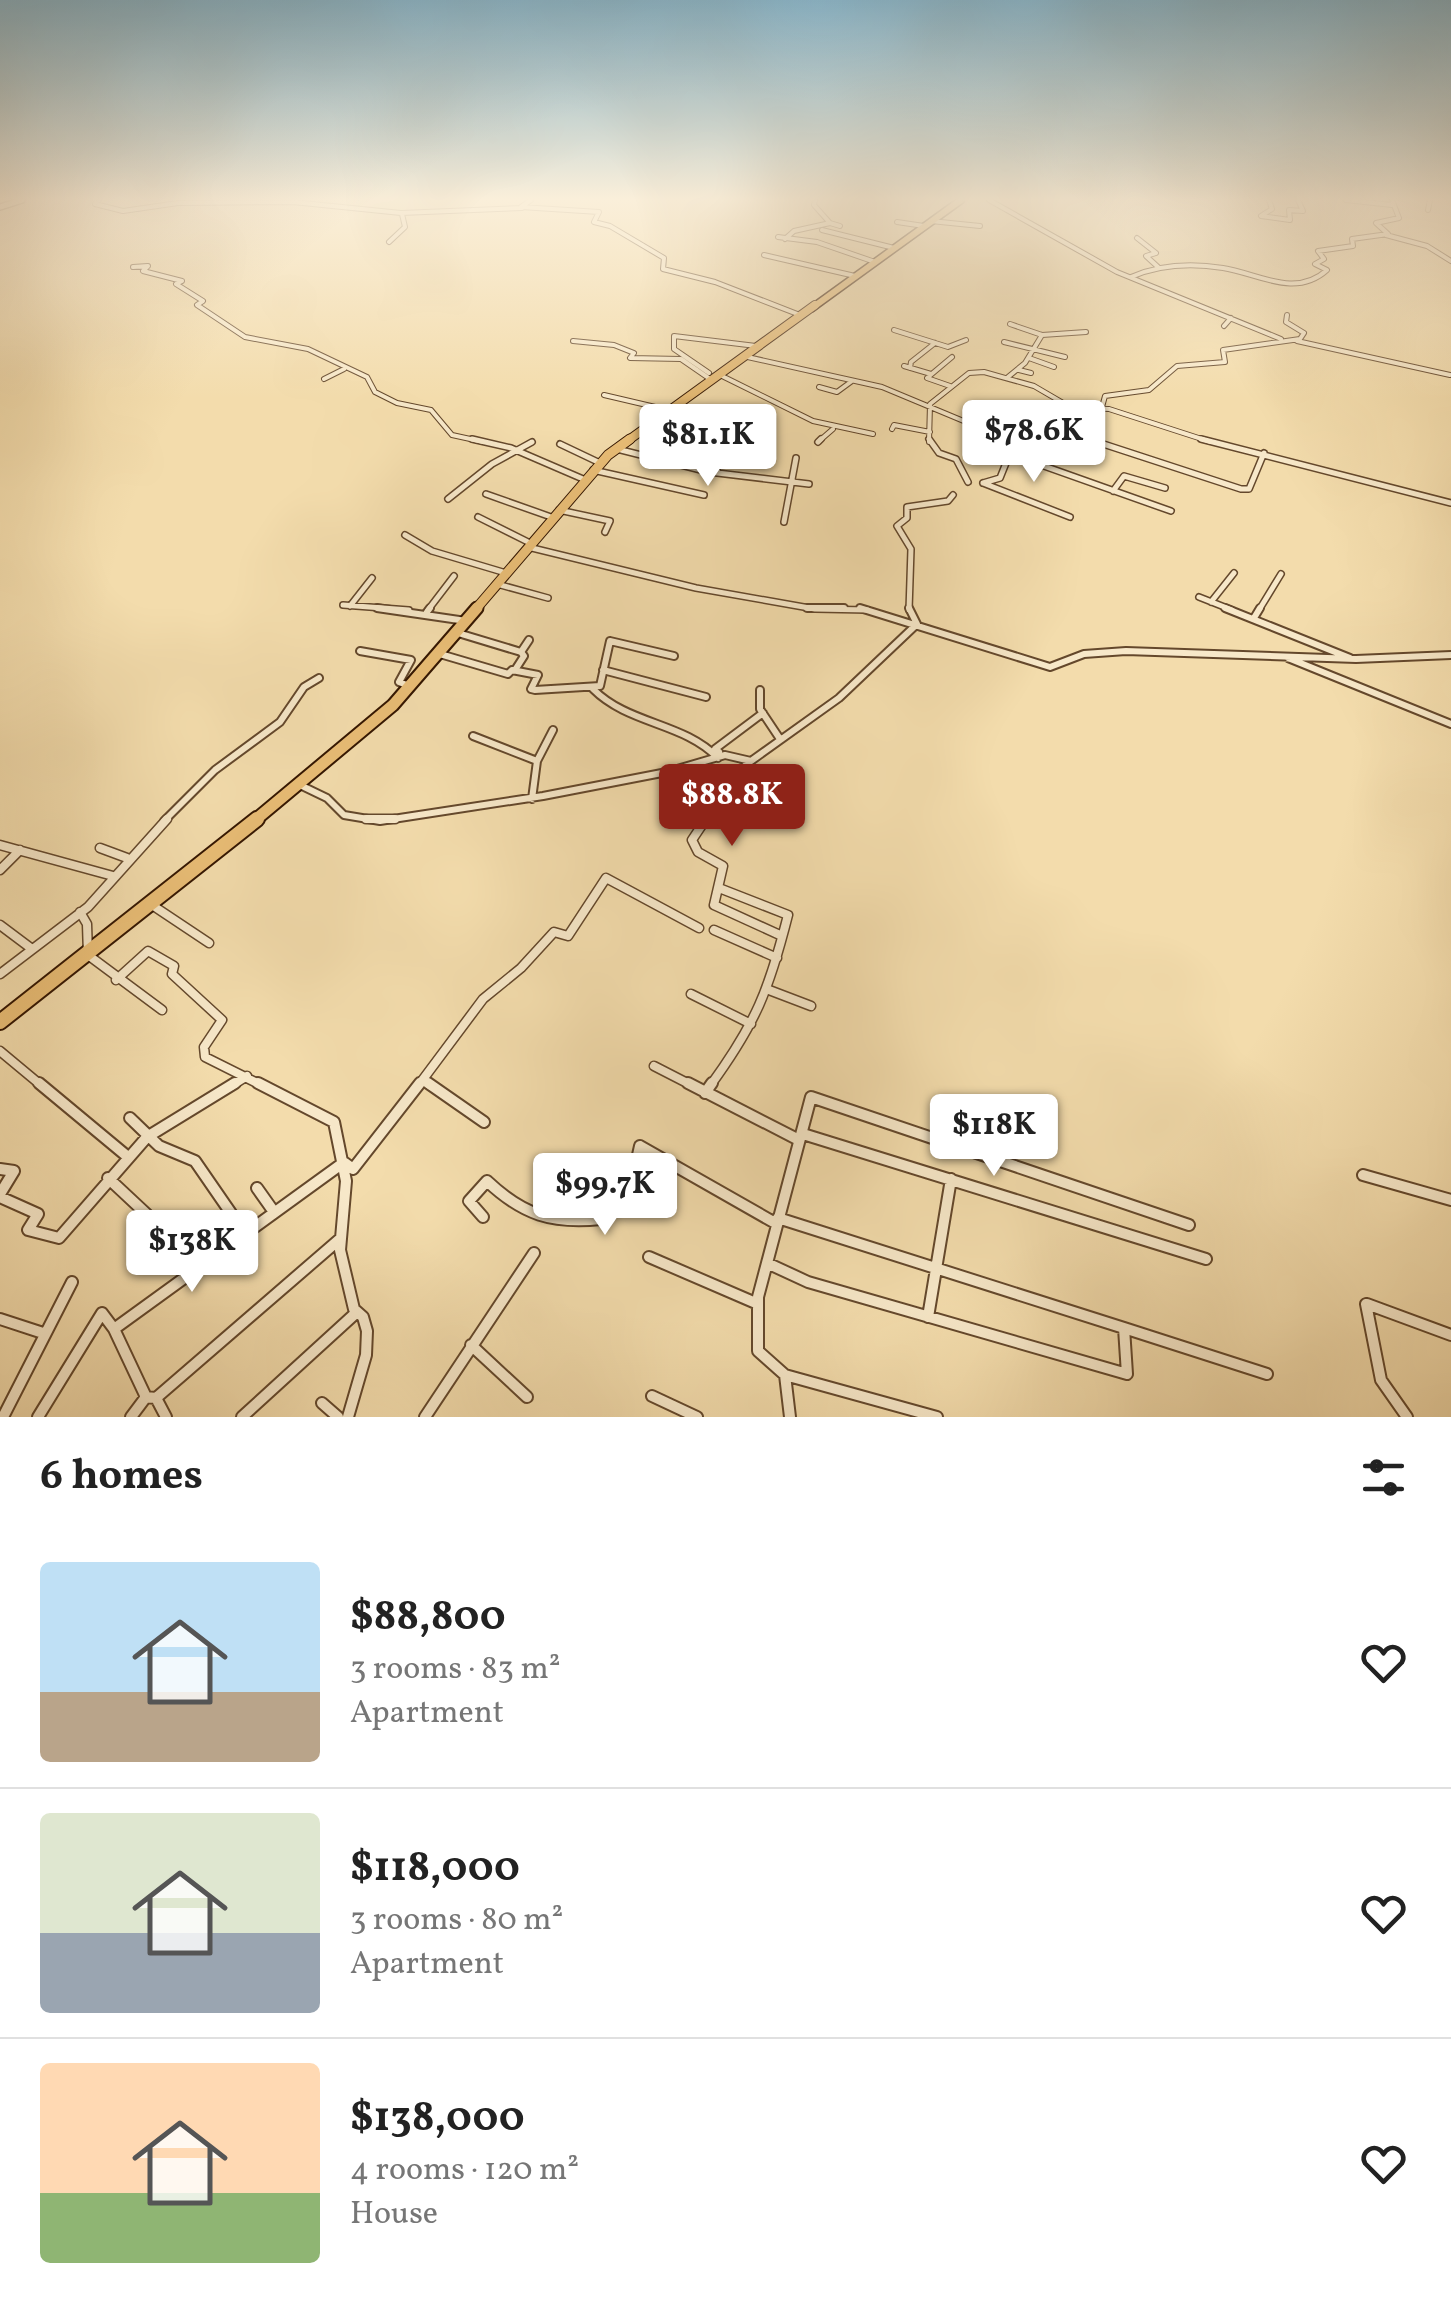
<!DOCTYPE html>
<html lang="en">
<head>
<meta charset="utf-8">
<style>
  body { margin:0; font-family:Vollkorn,serif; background:#f6f6f6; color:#222; height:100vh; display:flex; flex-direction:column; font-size:38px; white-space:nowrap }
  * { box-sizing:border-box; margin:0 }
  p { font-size:32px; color:#767676 }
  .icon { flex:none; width:55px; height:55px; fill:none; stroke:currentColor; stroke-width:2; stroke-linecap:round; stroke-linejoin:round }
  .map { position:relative; height:1417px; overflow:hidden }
  .sheet { display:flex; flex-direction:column; background:#fff; flex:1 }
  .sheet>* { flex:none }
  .price { position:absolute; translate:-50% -85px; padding:0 22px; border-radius:10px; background:#fff; color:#222; font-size:32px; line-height:65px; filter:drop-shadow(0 2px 5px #0008) }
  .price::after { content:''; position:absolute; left:50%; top:60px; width:30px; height:22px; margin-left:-15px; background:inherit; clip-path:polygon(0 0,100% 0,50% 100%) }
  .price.active { background:#8f2418; color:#fff }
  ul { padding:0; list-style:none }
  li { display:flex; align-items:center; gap:30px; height:250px; padding:0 40px }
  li+li { border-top:2px solid #e0e0e0 }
  li span { display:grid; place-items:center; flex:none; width:280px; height:200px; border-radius:10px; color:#555 }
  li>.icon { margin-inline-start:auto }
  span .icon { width:120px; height:120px; fill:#fffc; stroke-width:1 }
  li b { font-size:42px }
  h2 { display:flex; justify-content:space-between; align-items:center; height:120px; padding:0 40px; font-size:42px }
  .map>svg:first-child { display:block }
</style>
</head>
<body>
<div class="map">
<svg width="1451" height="1417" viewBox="0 0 1451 1417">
  <rect width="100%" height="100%" fill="#f3dcac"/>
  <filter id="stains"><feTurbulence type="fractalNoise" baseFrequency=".002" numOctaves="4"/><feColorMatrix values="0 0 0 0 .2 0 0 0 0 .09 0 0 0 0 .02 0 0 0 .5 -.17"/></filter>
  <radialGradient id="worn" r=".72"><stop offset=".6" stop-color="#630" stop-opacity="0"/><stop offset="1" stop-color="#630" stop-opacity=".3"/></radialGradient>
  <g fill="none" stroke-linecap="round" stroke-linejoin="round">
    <defs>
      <path id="street-far4" d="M 99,200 L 95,204 L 123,211 L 178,203 L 293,202
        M 296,200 L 293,202 L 401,213 L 522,208
        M 531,200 L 521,207 L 599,212 L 594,222 L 610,226 L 664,258 L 663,269 L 715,282 L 800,315
        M 989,200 L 1117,272 L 1281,339
        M 1269,200 L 1272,209 L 1261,216 L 1290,220 L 1289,210 L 1303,211 L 1298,200
        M 1346,200 L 1392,205
        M 1428,210 L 1430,200
        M 931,221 L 980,226
        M 897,222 L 924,226
        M 830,223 L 840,226
        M 822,230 L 894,248
        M 1386,235 L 1427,246 L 1451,261
        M 778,237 L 817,242 L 875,262
        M 1137,238 L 1156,253 L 1146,256 L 1158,267
        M 785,239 L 794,231 L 830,223 L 814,205 L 815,200
        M 389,242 L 405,227 L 402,214
        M 764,255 L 855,276
        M 133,267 L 148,266 L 143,271 L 182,281 L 176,284 L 203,301 L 197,305 L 245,337 L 308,349 L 367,377 L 375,392 L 397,403 L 431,410 L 452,435 L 484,442
        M 1131,277 C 1161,264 1191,263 1223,268 C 1257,273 1295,299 1327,270 L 1315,264 L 1324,259 L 1318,251 L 1353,246 L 1352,239 L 1388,234 L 1376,223 L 1399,218 L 1392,200
        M 1010,324 L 1042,335 L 1086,332
        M 1224,326 L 1231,318
        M 894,330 L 948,347 L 966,340
        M 573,341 L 614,345 L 634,353 L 630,358 L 681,359 L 710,379
        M 1297,341 L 1450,375
        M 1004,342 L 1065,357
        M 743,356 L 882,387 L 1014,442
        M 1029,358 L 1054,367
        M 904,366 L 931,374
        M 910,368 L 911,362 L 935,343
        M 1019,370 L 1031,373
        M 709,373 L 674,349 L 674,336 L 756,346
        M 718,374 L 813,421 L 873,434
        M 1008,377 L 1025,363 L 1042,335
        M 324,379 L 344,369
        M 950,386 L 927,378 L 952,357
        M 819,387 L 837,392 L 852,381
        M 604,395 L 668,410
        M 1102,407 L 1105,396 L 1149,390 L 1177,366 L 1225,362 L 1223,350 L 1300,339 L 1304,333 L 1286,322 L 1287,315
        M 1046,426 L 1095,442
        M 892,429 L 894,425 L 930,432
        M 991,433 L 1002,424
        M 1036,439 L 1045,442
        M 713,442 L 716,435
        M 818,442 L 833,429
        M 929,442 L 930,404 L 969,373 L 984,372 L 1034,386 L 1070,407 L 1109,409 L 1211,442
        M 1029,442 L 1073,407"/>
      <path id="street-far3" d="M 472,439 L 511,448 L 583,479
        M 714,439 L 706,456 L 718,472
        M 929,439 L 939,453 L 956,459 L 968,482
        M 1008,439 L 1033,450
        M 1037,439 L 1093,457
        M 1088,439 L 1241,489 L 1249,489 L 1264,453
        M 1201,439 L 1451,503
        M 818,442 L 821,439
        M 714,443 L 754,446
        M 560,444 L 600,463
        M 617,449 L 709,472 L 809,484
        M 1016,456 L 1171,511
        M 593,470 L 704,495
        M 983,483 L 1000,478 L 1008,458 L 1019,454 L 1031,439
        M 983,483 L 1070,517
        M 1113,491 L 1124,476 L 1165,488
        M 486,494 L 551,517
        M 448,499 L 492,464 L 532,442
        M 559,510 L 610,521 L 605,532
        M 478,517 L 530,543
        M 784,522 L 796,458
        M 405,535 L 432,551 L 506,573
        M 528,547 L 696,588 L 815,609 L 868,610
        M 497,584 L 548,598
        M 1199,597 L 1232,610
        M 1211,602 L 1234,573
        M 343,605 L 409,610
        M 350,606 L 372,578
        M 428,610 L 454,576
        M 909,610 L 911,549 L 897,526 L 907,518 L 907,507 L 948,501 L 953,495
        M 1259,610 L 1281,574"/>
      <path id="street-far2" d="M 377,608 L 466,621
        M 807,608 L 844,608
        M 860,608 L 1050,667 L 1084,654 L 1126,651 L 1356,659 L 1451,655
        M 1225,608 L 1350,658
        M 427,612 L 430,608
        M 1254,618 L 1260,608
        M 458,633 L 521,652 L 529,640
        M 360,651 L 411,660 L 399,682 L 409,686
        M 440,654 L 508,674 L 512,670 L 538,675 L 531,689 L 535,690 L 600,686 L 610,641 L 674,656
        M 1288,658 L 1451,724
        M 515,670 L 524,656 L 521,652
        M 603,670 L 706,697
        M 593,689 C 629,725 683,722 718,758
        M 760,690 L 760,709 L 780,739
        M 473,736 L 537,761
        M 719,752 L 715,749 L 763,713
        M 300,785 L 327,798 L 344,815 L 380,821 L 543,796 L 667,772 L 725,755 L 751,761 L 839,698 L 917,624 L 909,608
        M 532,799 L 537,761 L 553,730
        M 164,821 L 215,770 L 280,722 L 304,687 L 319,678
        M 704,821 L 737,796 L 742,768 L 751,761"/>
      <path id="street-far1" d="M 366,819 L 395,819
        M 706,819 L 692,840 L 698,852 L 723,866 L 714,905 L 782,936
        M 0,845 L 113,876
        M 100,848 L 127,858
        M 0,870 L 20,850
        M 152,905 L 209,943
        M 80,912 L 87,924 L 88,955 L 162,1010
        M 0,925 L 32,949
        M 714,930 L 777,958
        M 0,974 L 88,907 L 167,819
        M 116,980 L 148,951 L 174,966 L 172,974 L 222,1020 L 204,1047 L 205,1057 L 263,1086
        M 769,990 L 811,1006
        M 691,994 L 751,1024
        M 0,1051 L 42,1086
        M 654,1066 L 693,1086
        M 424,1081 L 431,1086
        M 231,1086 L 247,1076
        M 418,1086 L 483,999 L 521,968 L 554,932 L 568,936 L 606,878 L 699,928
        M 710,1086 C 756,1023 769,990 788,915 L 719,888"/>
      <path id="street" d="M 39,1083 L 128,1157
        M 258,1083 L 334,1122 L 346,1181 L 340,1250 L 354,1309 L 363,1317 L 367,1331 L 366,1355 L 348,1417
        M 428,1083 L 484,1122
        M 688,1083 L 799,1140
        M 705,1093 L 712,1083
        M 130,1118 L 159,1146 L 195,1161 L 244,1232
        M 803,1134 L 1206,1259
        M 345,1163 L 353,1169 L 420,1083
        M 0,1169 L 14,1171 L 0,1194
        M 1363,1175 L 1451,1200
        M 108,1178 L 201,1265
        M 257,1188 L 274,1212
        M 0,1197 L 38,1214 L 28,1230 L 59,1238 L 147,1137 L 235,1083
        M 483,1217 L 469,1201 L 487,1181 C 523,1215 552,1224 601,1219 L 632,1182 L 640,1146 L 777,1224
        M 649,1257 L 758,1304
        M 767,1263 L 808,1282 L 1127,1374 L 1124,1328 L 778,1218
        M 1366,1304 L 1381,1380 L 1407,1417
        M 1367,1304 L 1451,1335
        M 928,1317 L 951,1179
        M 0,1319 L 43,1333
        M 1124,1328 L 1267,1374
        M 114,1329 L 146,1397
        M 471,1345 L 527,1397
        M 785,1375 L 937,1417
        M 652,1396 L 697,1417
        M 156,1398 L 166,1417
        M 322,1403 L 338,1417
        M 3,1417 L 72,1282
        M 38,1417 L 102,1313 L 114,1329 L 343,1163
        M 131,1417 L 146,1397 L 156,1398 L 341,1238
        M 242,1417 L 357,1312
        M 425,1417 L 534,1253
        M 790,1417 L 785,1375 L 758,1351 L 758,1297 L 811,1097 L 1189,1225"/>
      <path id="secondary" d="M 0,207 L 22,200"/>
      <path id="highway-far4" d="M 812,308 L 961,200"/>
      <path id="highway-far3" d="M 626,442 L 815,305"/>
      <path id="highway-far2" d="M 475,610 L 608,455 L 630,439"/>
      <path id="highway-far1" d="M 254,821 L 393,705 L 477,608"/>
      <path id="highway" d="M 0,1022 L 257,819"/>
    </defs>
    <!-- street-far4 casing -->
    <use href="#street-far4" stroke="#64482c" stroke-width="6"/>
    <!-- street-far3 casing -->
    <use href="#street-far3" stroke="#64482c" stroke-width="8"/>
    <!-- street-far2 casing -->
    <use href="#street-far2" stroke="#64482c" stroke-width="10"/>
    <!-- street-far1 casing -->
    <use href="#street-far1" stroke="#64482c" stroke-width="11"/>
    <!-- street casing -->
    <use href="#street" stroke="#64482c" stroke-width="14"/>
    <!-- secondary casing -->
    <use href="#secondary" stroke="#341601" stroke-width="8"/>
    <!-- highway-far4 casing -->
    <use href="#highway-far4" stroke="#341601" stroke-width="9"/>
    <!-- highway-far3 casing -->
    <use href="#highway-far3" stroke="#341601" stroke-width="10"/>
    <!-- highway-far2 casing -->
    <use href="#highway-far2" stroke="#341601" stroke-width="11"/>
    <!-- highway-far1 casing -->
    <use href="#highway-far1" stroke="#341601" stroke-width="15"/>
    <!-- highway casing -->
    <use href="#highway" stroke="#341601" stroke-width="18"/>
    <!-- street-far4 -->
    <use href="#street-far4" stroke="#f7e8c9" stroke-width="4"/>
    <!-- street-far3 -->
    <use href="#street-far3" stroke="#f7e8c9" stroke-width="5"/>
    <!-- street-far2 -->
    <use href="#street-far2" stroke="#f7e8c9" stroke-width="6"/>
    <!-- street-far1 -->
    <use href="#street-far1" stroke="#f7e8c9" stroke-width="8"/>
    <!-- street -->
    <use href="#street" stroke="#f7e8c9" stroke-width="10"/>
    <!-- secondary -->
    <use href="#secondary" stroke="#f7e8c9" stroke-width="5"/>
    <!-- highway-far4 -->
    <use href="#highway-far4" stroke="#eabe76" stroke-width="6"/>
    <!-- highway-far3 -->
    <use href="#highway-far3" stroke="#eabe76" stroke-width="8"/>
    <!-- highway-far2 -->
    <use href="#highway-far2" stroke="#eabe76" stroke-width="9"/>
    <!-- highway-far1 -->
    <use href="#highway-far1" stroke="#eabe76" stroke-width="11"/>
    <!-- highway -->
    <use href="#highway" stroke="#eabe76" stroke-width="14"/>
  </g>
  <!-- sky -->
  <linearGradient id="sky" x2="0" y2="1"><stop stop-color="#89b7cd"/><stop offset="0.5" stop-color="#faefda"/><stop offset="1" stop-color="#faefda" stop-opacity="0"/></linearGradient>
  <rect width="1451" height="398" fill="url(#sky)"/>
  <rect width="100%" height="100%" filter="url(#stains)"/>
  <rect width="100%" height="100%" fill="url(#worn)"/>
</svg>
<b class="price" style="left:1034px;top:485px">$78.6K</b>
<b class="price" style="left:708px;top:489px">$81.1K</b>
<b class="price active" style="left:732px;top:849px">$88.8K</b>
<b class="price" style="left:994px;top:1179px">$118K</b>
<b class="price" style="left:605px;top:1238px">$99.7K</b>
<b class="price" style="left:192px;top:1295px">$138K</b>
</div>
<section class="sheet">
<h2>6 homes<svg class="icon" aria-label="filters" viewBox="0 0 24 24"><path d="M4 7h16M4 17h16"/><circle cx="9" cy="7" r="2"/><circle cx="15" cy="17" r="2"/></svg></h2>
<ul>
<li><span style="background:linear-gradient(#bfe0f5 65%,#b9a48a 0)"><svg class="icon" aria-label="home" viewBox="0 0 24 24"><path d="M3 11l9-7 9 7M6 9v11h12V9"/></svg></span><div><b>$88,800</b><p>3 rooms · 83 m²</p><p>Apartment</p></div><svg class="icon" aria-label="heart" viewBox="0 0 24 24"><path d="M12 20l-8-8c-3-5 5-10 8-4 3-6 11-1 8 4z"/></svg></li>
<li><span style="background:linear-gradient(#dfe7d0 60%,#9aa5b1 0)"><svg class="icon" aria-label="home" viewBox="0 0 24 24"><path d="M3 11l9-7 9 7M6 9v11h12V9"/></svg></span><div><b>$118,000</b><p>3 rooms · 80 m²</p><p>Apartment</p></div><svg class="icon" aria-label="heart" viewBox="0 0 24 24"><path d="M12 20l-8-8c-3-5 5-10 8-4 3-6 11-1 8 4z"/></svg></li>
<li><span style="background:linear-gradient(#ffd9b3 65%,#8fb573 0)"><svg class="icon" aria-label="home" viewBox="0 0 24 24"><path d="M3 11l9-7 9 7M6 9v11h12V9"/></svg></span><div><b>$138,000</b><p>4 rooms · 120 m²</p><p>House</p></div><svg class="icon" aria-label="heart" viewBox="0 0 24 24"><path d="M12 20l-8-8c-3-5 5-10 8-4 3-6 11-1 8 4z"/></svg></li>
</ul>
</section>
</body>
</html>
